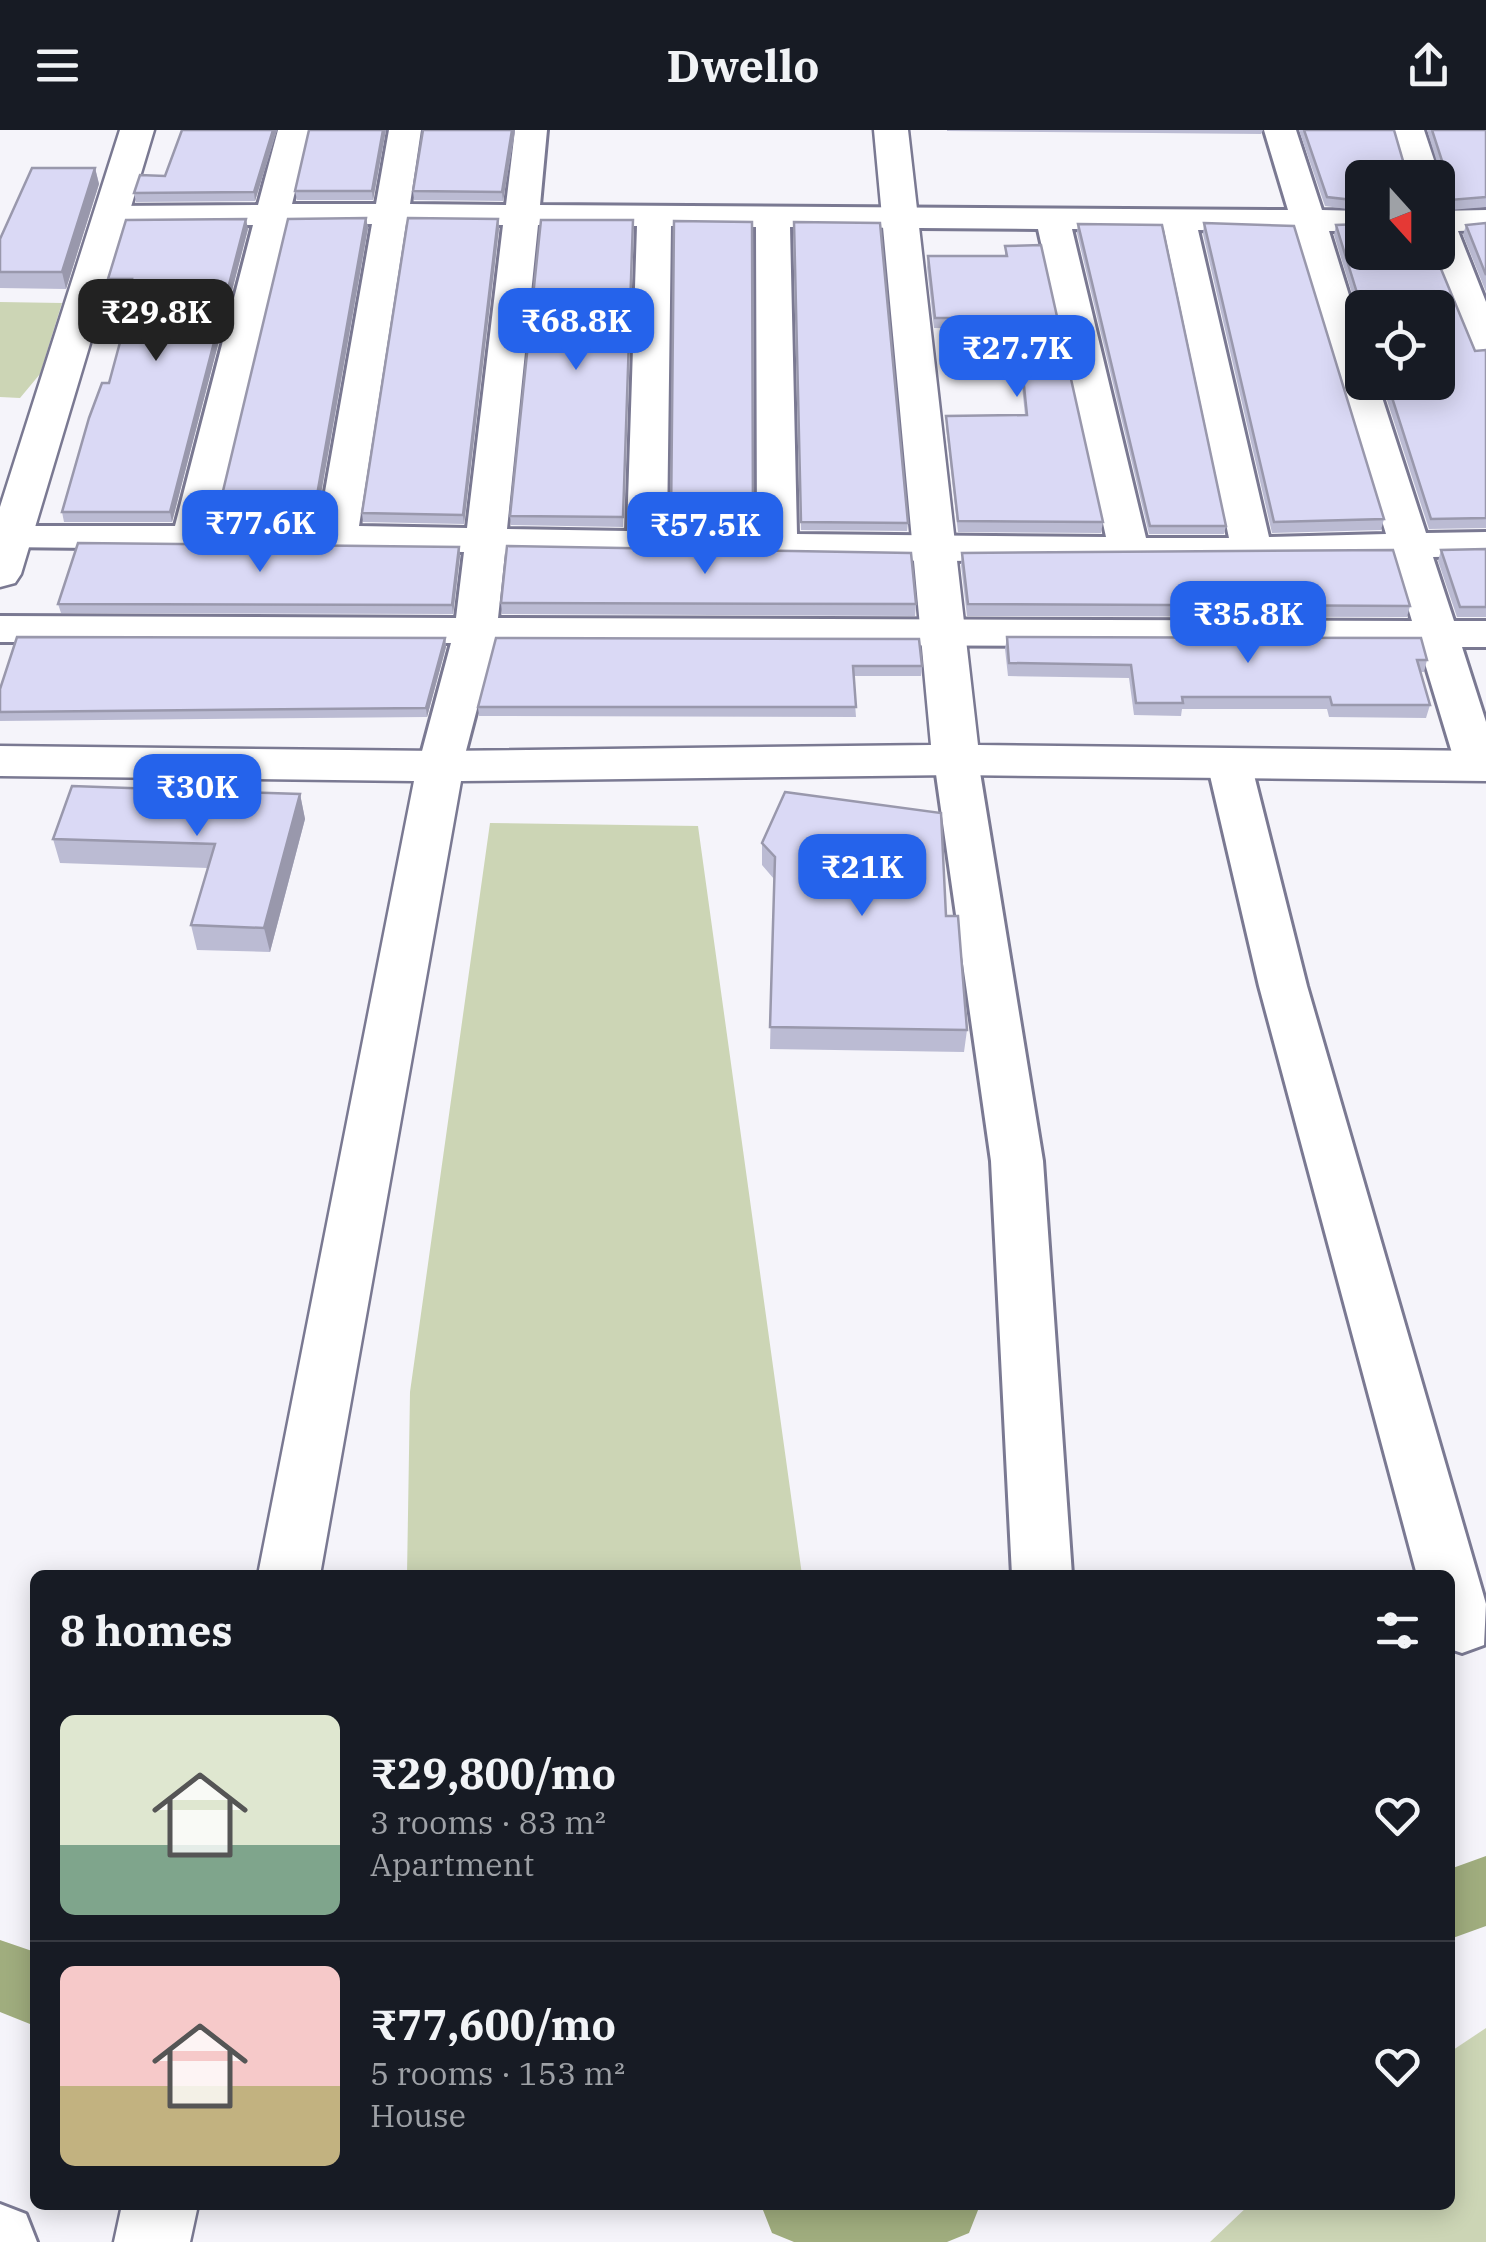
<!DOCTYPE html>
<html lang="en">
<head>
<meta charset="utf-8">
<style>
  body { margin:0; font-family:"IBM Plex Serif",serif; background:#242831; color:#f1f3f6; height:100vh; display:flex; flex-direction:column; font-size:38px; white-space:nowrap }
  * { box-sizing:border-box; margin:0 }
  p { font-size:32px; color:#9ea1a6 }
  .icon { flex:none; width:55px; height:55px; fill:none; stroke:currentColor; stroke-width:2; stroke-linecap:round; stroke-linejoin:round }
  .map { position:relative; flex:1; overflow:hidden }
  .details { position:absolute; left:30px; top:1440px; width:1425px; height:640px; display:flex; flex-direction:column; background:#171b24; border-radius:15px; box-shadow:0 5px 25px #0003 }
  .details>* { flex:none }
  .needle { width:65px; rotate:159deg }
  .fabs { position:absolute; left:1345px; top:30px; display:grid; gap:20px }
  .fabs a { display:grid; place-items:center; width:110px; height:110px; border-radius:15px; background:#171b24; box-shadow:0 5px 25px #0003; font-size:50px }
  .price { position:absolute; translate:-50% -85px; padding:0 22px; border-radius:20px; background:#2563eb; color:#fff; font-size:32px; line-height:65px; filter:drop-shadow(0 2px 5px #0008) }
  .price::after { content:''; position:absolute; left:50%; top:60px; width:30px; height:22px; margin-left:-15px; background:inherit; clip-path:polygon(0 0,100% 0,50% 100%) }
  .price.selected { background:#222; color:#fff }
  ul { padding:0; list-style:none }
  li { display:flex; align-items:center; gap:30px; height:250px; padding:0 30px }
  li+li { border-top:2px solid #363941 }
  li span { display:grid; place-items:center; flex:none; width:280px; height:200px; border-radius:15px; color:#555 }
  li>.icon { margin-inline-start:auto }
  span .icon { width:120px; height:120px; fill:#fffc; stroke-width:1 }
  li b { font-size:42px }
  h2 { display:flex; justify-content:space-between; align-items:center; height:120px; padding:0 30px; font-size:42px }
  header { display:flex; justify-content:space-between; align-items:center; height:130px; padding:0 30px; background:#171b24; font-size:45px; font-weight:800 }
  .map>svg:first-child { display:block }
</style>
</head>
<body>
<header><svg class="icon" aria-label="menu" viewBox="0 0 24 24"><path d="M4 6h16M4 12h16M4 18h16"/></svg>Dwello<svg class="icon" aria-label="share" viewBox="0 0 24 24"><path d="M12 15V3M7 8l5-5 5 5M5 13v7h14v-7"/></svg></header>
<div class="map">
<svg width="1486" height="2112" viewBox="0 0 1486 2112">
  <rect width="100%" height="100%" fill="#f5f4fa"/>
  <!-- green -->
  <path fill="#ccd5b5" d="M 0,172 L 62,173 L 40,244 L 20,268 L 0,267 Z
    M 490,693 L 698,696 L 802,1445 L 407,1445 L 410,1262 Z
    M 1486,1898 L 1486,2112 L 1210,2112 L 1249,2075 L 1450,2075 L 1450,1922 Z"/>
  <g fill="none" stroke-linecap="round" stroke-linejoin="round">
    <!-- canal -->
    <path fill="#a0ad7e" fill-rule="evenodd" d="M 1486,1726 L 1486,1796 L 1450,1809 L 1450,1739 Z
      M 0,1810 L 35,1822 L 35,1896 L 0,1882 Z
      M 761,2075 L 980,2075 L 969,2103 L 947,2112 L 794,2112 L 772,2103 Z"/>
    <defs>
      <path id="minor" d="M 278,0 L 310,0 L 292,74 L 376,74 L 389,0 L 421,0 L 410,74 L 506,75 L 515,0 L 547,0 L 540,75 L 1288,80 L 1264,0 L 1296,0 L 1322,80 L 1362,81 L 1362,101 L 1329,101 L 1362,207 L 1362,252 L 1377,252 L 1426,403 L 1486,402 L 1486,426 L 1433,427 L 1454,491 L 1486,491 L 1486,517 L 1462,517 L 1486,592 L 1486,648 L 1462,646 L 1456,636 L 1420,517 L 494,514 L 462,636 L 456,646 L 440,650 L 424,646 L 418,636 L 451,513 L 0,512 L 0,486 L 456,488 L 464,422 L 0,417 L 0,399 L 11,396 L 175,396 L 253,95 L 111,96 L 99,93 L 94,86 L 99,79 L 111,76 L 258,75 ZM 372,94 L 319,396 L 215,396 L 287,95 ZM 406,94 L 503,95 L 467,398 L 359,396 ZM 538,95 L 637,96 L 627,401 L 507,399 ZM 671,96 L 756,97 L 757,404 L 667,402 ZM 790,97 L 1038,99 L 1106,407 L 797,404 ZM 1072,99 L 1164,100 L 1229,408 L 1146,408 ZM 1198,100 L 1294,101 L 1386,404 L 1269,407 ZM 505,423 L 934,431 L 1393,428 L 1412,491 L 498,488 Z
        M 1392,0 L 1424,0 L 1440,48 L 1438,51 L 1438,48 L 1406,48 Z
        M 1486,80 L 1486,100 L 1458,101 L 1486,172 L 1486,230 L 1473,227 L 1468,219 L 1432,122 L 1438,122 L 1438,81 Z
        M 956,616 L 972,620 L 978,630 L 1043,1031 L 1072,1445 L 1012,1445 L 991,1031 L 934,630 L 940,620 Z
        M 1230,623 L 1246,627 L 1252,637 L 1307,856 L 1486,1474 L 1484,1515 L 1462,1523 L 1450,1519 L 1450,1445 L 1417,1445 L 1259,856 L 1208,637 L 1214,627 Z
        M 0,2074 L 26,2084 L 37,2112 L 0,2112 Z"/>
      <path id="tertiary" d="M 120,0 L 154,0 L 21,444 L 15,453 L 0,457 L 0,377 Z
        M 874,0 L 908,0 L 978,615 L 1486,621 L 1486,651 L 956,645 L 461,651 L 320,1445 L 258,1445 L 414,651 L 0,646 L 0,616 L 440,621 L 931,615 Z
        M 122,2075 L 198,2075 L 190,2112 L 114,2112 Z"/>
    </defs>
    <!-- minor casing -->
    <use href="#minor" stroke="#7a7992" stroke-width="6"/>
    <!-- tertiary casing -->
    <use href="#tertiary" stroke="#7a7992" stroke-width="5"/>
    <!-- minor -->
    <use href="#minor" fill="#fff" fill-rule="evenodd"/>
    <!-- tertiary -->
    <use href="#tertiary" fill="#fff" fill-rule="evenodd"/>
  </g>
  <!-- wall -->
  <path fill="#bbbbd3" d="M 277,0 L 255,71 L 136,72 L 134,63 L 165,46 Z
    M 386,0 L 373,70 L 297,70 L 295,61 Z
    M 515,0 L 503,71 L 414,70 L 413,61 Z
    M 947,0 L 1263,0 L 1261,4 L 947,1 Z
    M 1299,0 L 1394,0 L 1406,41 L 1441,45 L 1427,0 L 1486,0 L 1486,77 L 1438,81 L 1438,48 L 1362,48 L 1362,81 L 1325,76 Z
    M 95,38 L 99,54 L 66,159 L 0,158 L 0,109 Z
    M 366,88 L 368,98 L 316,392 L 220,392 L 218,382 Z
    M 498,89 L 499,99 L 464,394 L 363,392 L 362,383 Z
    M 633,90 L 623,397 L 511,395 L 510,386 Z
    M 674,91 L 752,92 L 753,400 L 671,398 Z
    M 794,92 L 908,393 L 907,401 L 801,400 Z
    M 1204,93 L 1384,389 L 1381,400 L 1272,403 L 1203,104 Z
    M 1486,93 L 1486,162 L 1463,105 L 1466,95 Z
    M 1078,94 L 1226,396 L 1224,404 L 1149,404 L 1077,103 Z
    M 1336,95 L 1475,221 L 1486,220 L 1486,398 L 1429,399 L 1381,252 L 1438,252 L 1362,178 L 1362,196 L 1334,105 Z
    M 248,99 L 172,392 L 64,392 L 62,382 L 109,253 L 134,163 L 132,159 L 110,159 L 108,149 Z
    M 1005,116 L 1103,392 L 1101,403 L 958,402 L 946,297 L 946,286 L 1025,285 L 1016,199 L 934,198 L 927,137 L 928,126 L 1005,126 Z
    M 459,417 L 460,426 L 453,484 L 61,483 L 58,474 Z
    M 1486,419 L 1486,487 L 1457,487 L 1438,431 L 1441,420 Z
    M 962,423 L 1410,476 L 1407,487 L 967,486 L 961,435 Z
    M 501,473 L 916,474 L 915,486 L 502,484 Z
    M 1007,507 L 1427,530 L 1424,542 L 1421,542 L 1430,575 L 1426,588 L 1329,587 L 1327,579 L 1182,579 L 1181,586 L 1134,585 L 1129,548 L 1008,546 L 1005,519 Z
    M 445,508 L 446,517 L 427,587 L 0,591 L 0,559 Z
    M 496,508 L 922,536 L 921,546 L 853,546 L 856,587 L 479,586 L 478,577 Z
    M 300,664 L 305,689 L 270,822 L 197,820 L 191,795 L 208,738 L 60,733 L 53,709 Z
    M 762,713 L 946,786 L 967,900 L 964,922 L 770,919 L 774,749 L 762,735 Z"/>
  <!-- shaded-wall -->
  <path fill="#9998ac" d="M 273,0 L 277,0 L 255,71 L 254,62 Z
    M 383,0 L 386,0 L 373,70 L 372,61 Z
    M 512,0 L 515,0 L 503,71 L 502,62 Z
    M 95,38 L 99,54 L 66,159 L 62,142 Z
    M 366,88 L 368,98 L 316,392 L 314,382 Z
    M 246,89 L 248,99 L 172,392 L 170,382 Z
    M 498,89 L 499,99 L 464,394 L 463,385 Z
    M 459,417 L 460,426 L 453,484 L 452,475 Z
    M 445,508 L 446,517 L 427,587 L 426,578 Z
    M 300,664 L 305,689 L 270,822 L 264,798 Z"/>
  <!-- building -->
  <path fill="#dad9f5" stroke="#9998ac" stroke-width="2.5" d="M 182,0 L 273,0 L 254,62 L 134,63 L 140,45 L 165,46 Z
    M 309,0 L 383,0 L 372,61 L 295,61 Z
    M 423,0 L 512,0 L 502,62 L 413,61 Z
    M 1304,0 L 1394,0 L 1406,41 L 1441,45 L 1445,40 L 1432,0 L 1486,0 L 1486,67 L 1438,71 L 1438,48 L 1362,48 L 1362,71 L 1327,67 Z
    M 32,38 L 95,38 L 62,142 L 0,142 L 0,109 Z
    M 366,88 L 314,382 L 218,382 L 288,89 Z
    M 408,88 L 498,89 L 463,385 L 362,383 Z
    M 246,89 L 170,382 L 62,382 L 89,288 L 102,253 L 109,253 L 136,153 L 131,153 L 132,149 L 108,149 L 126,90 Z
    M 541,90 L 633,90 L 623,387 L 510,386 Z
    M 674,91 L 752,92 L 753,391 L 671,390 Z
    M 794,92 L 880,93 L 908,393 L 801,392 Z
    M 1204,93 L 1294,96 L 1384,389 L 1274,392 Z
    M 1486,93 L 1486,145 L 1466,95 Z
    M 1078,94 L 1162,95 L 1226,396 L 1150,396 Z
    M 1362,94 L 1362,122 L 1434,122 L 1475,221 L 1486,220 L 1486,388 L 1431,389 L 1387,252 L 1438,252 L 1438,178 L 1362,178 L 1362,179 L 1336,95 Z
    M 1041,115 L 1103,392 L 958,391 L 946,286 L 1027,285 L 1017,188 L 935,188 L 928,126 L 1007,126 L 1005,116 Z
    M 78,413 L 459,417 L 452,475 L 58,474 Z
    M 507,416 L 911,423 L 916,474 L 501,473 Z
    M 1486,419 L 1486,477 L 1460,477 L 1441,420 Z
    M 1393,420 L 1410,476 L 968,474 L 962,423 Z
    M 17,507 L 445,508 L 426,578 L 0,582 L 0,559 Z
    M 1007,507 L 1421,508 L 1427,530 L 1417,530 L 1430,575 L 1332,575 L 1330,567 L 1182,567 L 1183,573 L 1136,573 L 1131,535 L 1009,533 Z
    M 496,508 L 919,509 L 922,536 L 853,536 L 856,577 L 478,577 Z
    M 72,656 L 300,664 L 264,798 L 191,795 L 215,714 L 53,709 Z
    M 785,662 L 941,683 L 946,786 L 958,786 L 967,900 L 770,897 L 775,727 L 762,713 Z"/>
</svg>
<div class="fabs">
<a><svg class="needle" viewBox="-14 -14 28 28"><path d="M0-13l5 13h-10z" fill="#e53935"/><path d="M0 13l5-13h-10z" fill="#9ea1a6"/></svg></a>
<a><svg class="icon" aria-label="locate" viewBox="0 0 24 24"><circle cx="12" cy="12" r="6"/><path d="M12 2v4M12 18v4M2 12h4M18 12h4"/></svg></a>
</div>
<b class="price selected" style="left:156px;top:234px">₹29.8K</b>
<b class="price" style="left:576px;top:243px">₹68.8K</b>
<b class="price" style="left:1017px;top:270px">₹27.7K</b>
<b class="price" style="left:260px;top:445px">₹77.6K</b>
<b class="price" style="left:705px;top:447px">₹57.5K</b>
<b class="price" style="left:1248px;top:536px">₹35.8K</b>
<b class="price" style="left:197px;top:709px">₹30K</b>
<b class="price" style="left:862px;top:789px">₹21K</b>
<section class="details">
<h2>8 homes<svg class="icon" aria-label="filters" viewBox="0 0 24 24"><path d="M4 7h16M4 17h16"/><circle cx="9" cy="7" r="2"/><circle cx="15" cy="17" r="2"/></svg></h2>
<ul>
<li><span style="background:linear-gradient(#dfe7d0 65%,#7fa58c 0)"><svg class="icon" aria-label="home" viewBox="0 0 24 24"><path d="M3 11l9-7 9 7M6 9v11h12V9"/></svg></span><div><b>₹29,800/mo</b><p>3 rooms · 83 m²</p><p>Apartment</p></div><svg class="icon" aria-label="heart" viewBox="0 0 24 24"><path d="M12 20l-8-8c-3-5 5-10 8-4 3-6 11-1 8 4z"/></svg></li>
<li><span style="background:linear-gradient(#f6c9c9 60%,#c2b280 0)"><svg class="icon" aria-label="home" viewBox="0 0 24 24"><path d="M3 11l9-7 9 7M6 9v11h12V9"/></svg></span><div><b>₹77,600/mo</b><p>5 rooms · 153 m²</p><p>House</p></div><svg class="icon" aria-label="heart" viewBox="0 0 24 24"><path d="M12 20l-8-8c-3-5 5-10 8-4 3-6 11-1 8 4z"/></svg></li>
</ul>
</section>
</div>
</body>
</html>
